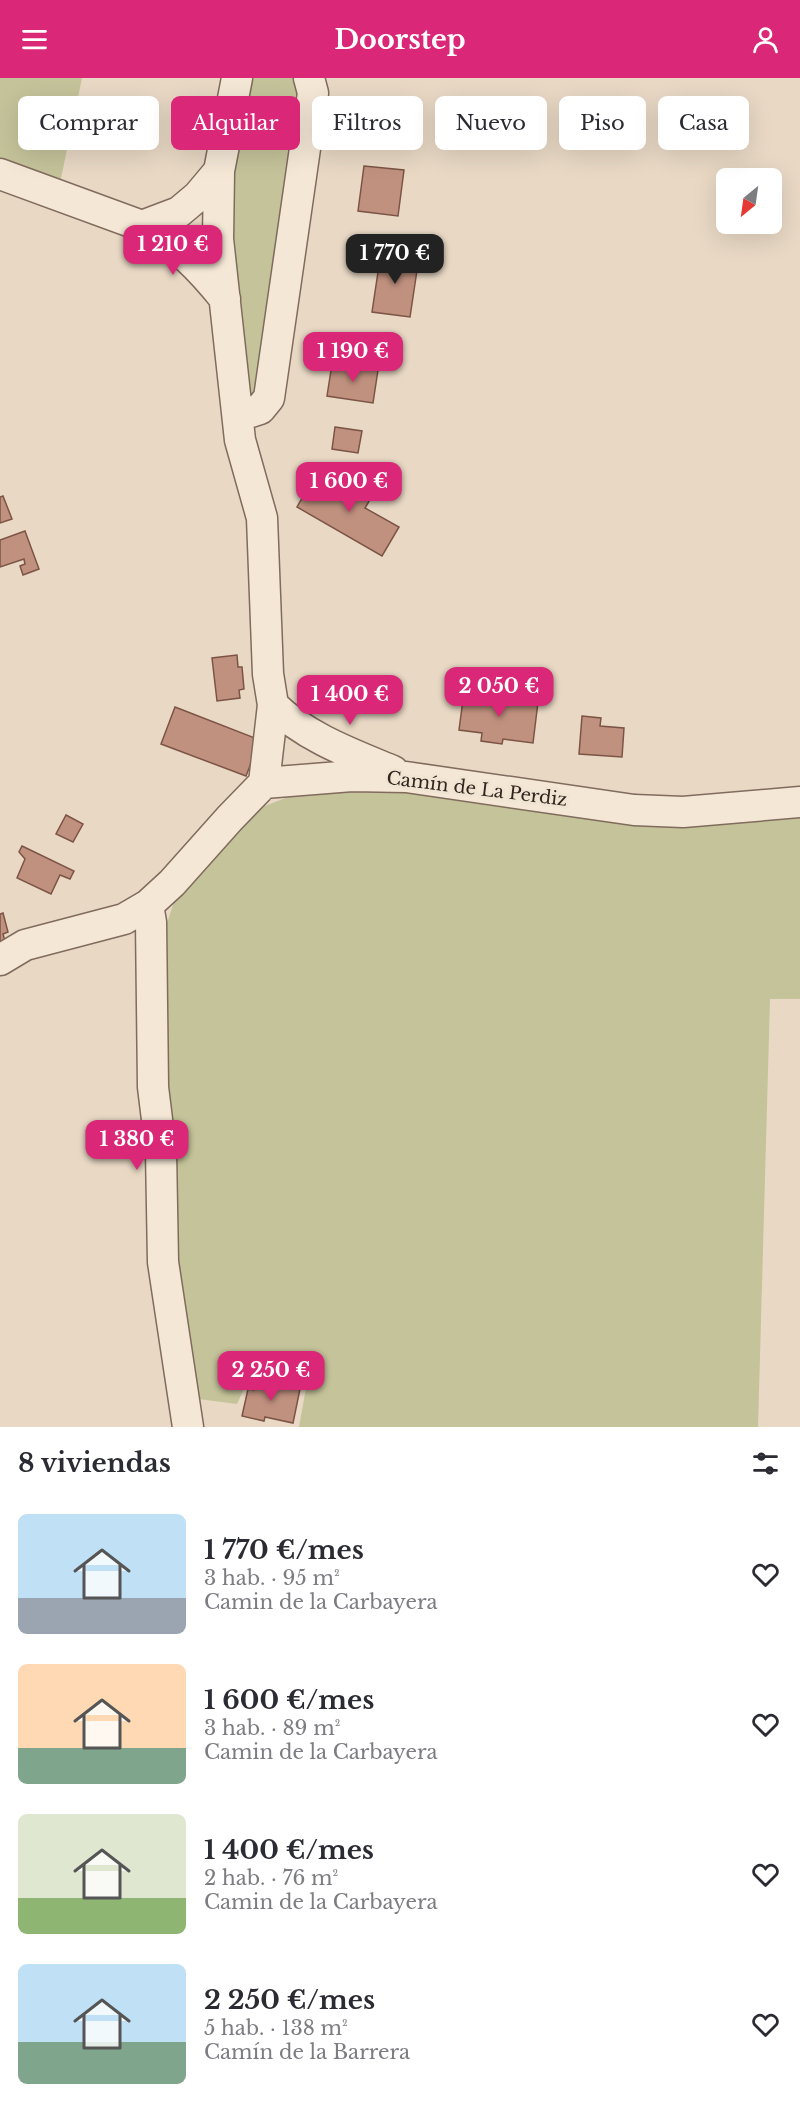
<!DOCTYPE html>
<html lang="es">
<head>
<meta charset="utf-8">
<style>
  body { margin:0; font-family:"Libre Baskerville",serif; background:#f7f7f7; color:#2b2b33; height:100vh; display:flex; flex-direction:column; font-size:22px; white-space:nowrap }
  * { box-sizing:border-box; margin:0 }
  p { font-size:20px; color:#7c7c81 }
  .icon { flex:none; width:33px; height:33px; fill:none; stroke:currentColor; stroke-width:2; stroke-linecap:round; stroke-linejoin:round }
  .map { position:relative; height:1349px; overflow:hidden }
  .sheet { display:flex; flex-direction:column; background:#fff; flex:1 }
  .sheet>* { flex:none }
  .top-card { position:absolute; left:18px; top:18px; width:765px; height:54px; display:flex; gap:12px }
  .needle { width:39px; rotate:209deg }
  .tools { position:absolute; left:716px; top:90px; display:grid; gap:12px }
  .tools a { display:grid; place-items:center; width:66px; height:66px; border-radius:9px; background:#fff; box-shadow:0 6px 24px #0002; font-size:30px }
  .price { position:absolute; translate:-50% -51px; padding:0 14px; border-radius:12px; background:#db2777; color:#fff; font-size:20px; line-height:39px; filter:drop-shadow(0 2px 3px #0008) }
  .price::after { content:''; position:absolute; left:50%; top:36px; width:18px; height:14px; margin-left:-9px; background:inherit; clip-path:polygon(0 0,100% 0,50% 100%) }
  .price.selected { background:#222; color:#fff }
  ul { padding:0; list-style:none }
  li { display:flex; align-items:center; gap:18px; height:150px; padding:0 18px }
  li span { display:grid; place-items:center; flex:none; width:168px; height:120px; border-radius:9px; color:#555 }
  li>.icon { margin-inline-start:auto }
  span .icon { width:72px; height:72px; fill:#fffc; stroke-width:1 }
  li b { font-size:26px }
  h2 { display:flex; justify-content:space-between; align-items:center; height:72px; padding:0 18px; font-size:26px }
  .pill { padding:0 21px; border-radius:9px; background:#fff; box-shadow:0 6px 24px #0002; font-size:21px; line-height:54px }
  .pill.selected { background:#db2777; color:#fff }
  header { display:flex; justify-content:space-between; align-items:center; height:78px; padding:0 18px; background:#db2777; color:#fff; font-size:27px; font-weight:800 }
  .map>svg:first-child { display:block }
</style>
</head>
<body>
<header><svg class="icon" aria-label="menu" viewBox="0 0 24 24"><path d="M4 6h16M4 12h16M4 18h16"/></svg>Doorstep<svg class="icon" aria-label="person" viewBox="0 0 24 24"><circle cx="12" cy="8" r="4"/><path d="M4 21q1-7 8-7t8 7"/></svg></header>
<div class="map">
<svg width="800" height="1349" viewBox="0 0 800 1349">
  <rect width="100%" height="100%" fill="#e8d8c4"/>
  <!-- green -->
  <path fill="#c4c39a" d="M 0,0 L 82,0 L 60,105 L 0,86 Z
    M 246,0 L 300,0 L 302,3 L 260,319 L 248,326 L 228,144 L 231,98 Z
    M 431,712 L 800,737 L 800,921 L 770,921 L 758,1349 L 299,1349 L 306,1310 L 251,1295 L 237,1326 L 191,1320 L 173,1198 L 164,958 L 164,854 L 177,815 L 257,731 L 301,714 Z"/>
  <!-- building -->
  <path fill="#c1917f" stroke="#7c5446" stroke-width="1.5" d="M 364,88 L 404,92 L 398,138 L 358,133 Z
    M 381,174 L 419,179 L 410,239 L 372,234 Z
    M 332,286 L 378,292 L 373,325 L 327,318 Z
    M 335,349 L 362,353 L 358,375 L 332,371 Z
    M 344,396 L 375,413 L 365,430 L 399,449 L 382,478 L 297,429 L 313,401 L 335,413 Z
    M 3,418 L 12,441 L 0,445 L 0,419 Z
    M 25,453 L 39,491 L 23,497 L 20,488 L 25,486 L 24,481 L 0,489 L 0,462 Z
    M 237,577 L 238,589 L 242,589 L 244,611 L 239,612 L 240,620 L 217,623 L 212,580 Z
    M 464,614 L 538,624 L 533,665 L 503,661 L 502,666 L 481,663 L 482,655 L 459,652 Z
    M 175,629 L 260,662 L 246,698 L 161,666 Z
    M 582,638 L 601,640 L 600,648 L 624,650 L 622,679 L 579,676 Z
    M 66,737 L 83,746 L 73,764 L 56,756 Z
    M 22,768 L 74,793 L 70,801 L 60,797 L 51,816 L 17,800 L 25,781 L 19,774 Z
    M 3,835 L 8,854 L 3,856 L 6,867 L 0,869 L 0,836 Z
    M 257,1302 L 300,1311 L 293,1345 L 265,1339 L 264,1343 L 242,1338 L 248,1311 L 254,1312 Z"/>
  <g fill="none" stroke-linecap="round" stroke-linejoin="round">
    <defs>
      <path id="minor" d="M 237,0 L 219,93 L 218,161 L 240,362 L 262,440 L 268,596 L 273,627 L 264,705
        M 0,96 L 142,148 C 178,167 200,190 225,221
        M 142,148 L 179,134 L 198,118 L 219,93
        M 238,338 L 260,331 L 269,320 L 313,15 L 309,0
        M 273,627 C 305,659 352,676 393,693
        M 148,827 L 151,844 L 153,1009 L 161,1074 L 163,1184 L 188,1349
        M 0,882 L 25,867 L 124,841 L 148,827 L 172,805 L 230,740 L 264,705 L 352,698 L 406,699 L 634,732 L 683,734 L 800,724"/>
    </defs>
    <!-- minor casing -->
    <use href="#minor" stroke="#806b5d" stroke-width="33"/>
    <!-- minor -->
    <use href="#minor" stroke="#f4e7d6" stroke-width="30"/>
  </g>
  <g text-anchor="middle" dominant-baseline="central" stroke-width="6" stroke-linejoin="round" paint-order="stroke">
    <!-- street labels -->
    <g font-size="18" fill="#32251f" stroke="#f0e4d3">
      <text transform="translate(477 711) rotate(7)">Camín de La Perdiz</text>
    </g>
  </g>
</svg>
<div class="tools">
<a><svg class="needle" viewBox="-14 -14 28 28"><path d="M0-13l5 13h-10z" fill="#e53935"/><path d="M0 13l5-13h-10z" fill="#7c7c81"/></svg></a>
</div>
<b class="price" style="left:173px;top:198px">1 210 €</b>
<b class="price selected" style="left:395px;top:207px">1 770 €</b>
<b class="price" style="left:353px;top:305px">1 190 €</b>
<b class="price" style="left:349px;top:435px">1 600 €</b>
<b class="price" style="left:499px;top:640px">2 050 €</b>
<b class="price" style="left:350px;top:648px">1 400 €</b>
<b class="price" style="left:137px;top:1093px">1 380 €</b>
<b class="price" style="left:271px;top:1324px">2 250 €</b>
<div class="top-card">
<a class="pill">Comprar</a>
<a class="pill selected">Alquilar</a>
<a class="pill">Filtros</a>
<a class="pill">Nuevo</a>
<a class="pill">Piso</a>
<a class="pill">Casa</a>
</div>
</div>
<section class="sheet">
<h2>8 viviendas<svg class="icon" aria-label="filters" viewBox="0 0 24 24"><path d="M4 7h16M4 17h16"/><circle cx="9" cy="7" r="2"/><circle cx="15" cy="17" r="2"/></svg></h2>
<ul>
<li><span style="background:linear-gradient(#bfe0f5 70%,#9aa5b1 0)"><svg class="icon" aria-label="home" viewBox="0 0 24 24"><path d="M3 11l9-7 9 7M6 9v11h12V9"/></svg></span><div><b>1 770 €/mes</b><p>3 hab. · 95 m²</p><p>Camin de la Carbayera</p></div><svg class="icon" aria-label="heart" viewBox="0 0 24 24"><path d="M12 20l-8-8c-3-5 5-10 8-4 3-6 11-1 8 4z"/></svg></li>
<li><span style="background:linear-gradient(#ffd9b3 70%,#7fa58c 0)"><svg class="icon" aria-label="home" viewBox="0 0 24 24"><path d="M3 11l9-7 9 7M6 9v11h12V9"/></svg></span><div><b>1 600 €/mes</b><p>3 hab. · 89 m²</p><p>Camin de la Carbayera</p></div><svg class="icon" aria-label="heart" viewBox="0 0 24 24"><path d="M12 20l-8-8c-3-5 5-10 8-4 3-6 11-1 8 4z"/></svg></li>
<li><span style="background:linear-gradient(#dfe7d0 70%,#8fb573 0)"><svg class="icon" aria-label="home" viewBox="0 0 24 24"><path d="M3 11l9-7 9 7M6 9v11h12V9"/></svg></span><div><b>1 400 €/mes</b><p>2 hab. · 76 m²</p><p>Camin de la Carbayera</p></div><svg class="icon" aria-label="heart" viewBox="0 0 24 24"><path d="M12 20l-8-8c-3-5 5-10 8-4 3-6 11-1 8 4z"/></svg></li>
<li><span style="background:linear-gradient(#bfe0f5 65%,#7fa58c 0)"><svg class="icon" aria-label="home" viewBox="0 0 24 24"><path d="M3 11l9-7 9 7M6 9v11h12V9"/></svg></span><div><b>2 250 €/mes</b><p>5 hab. · 138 m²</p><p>Camín de la Barrera</p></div><svg class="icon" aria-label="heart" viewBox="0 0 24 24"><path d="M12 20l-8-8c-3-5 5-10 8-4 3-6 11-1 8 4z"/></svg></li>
</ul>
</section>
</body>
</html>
